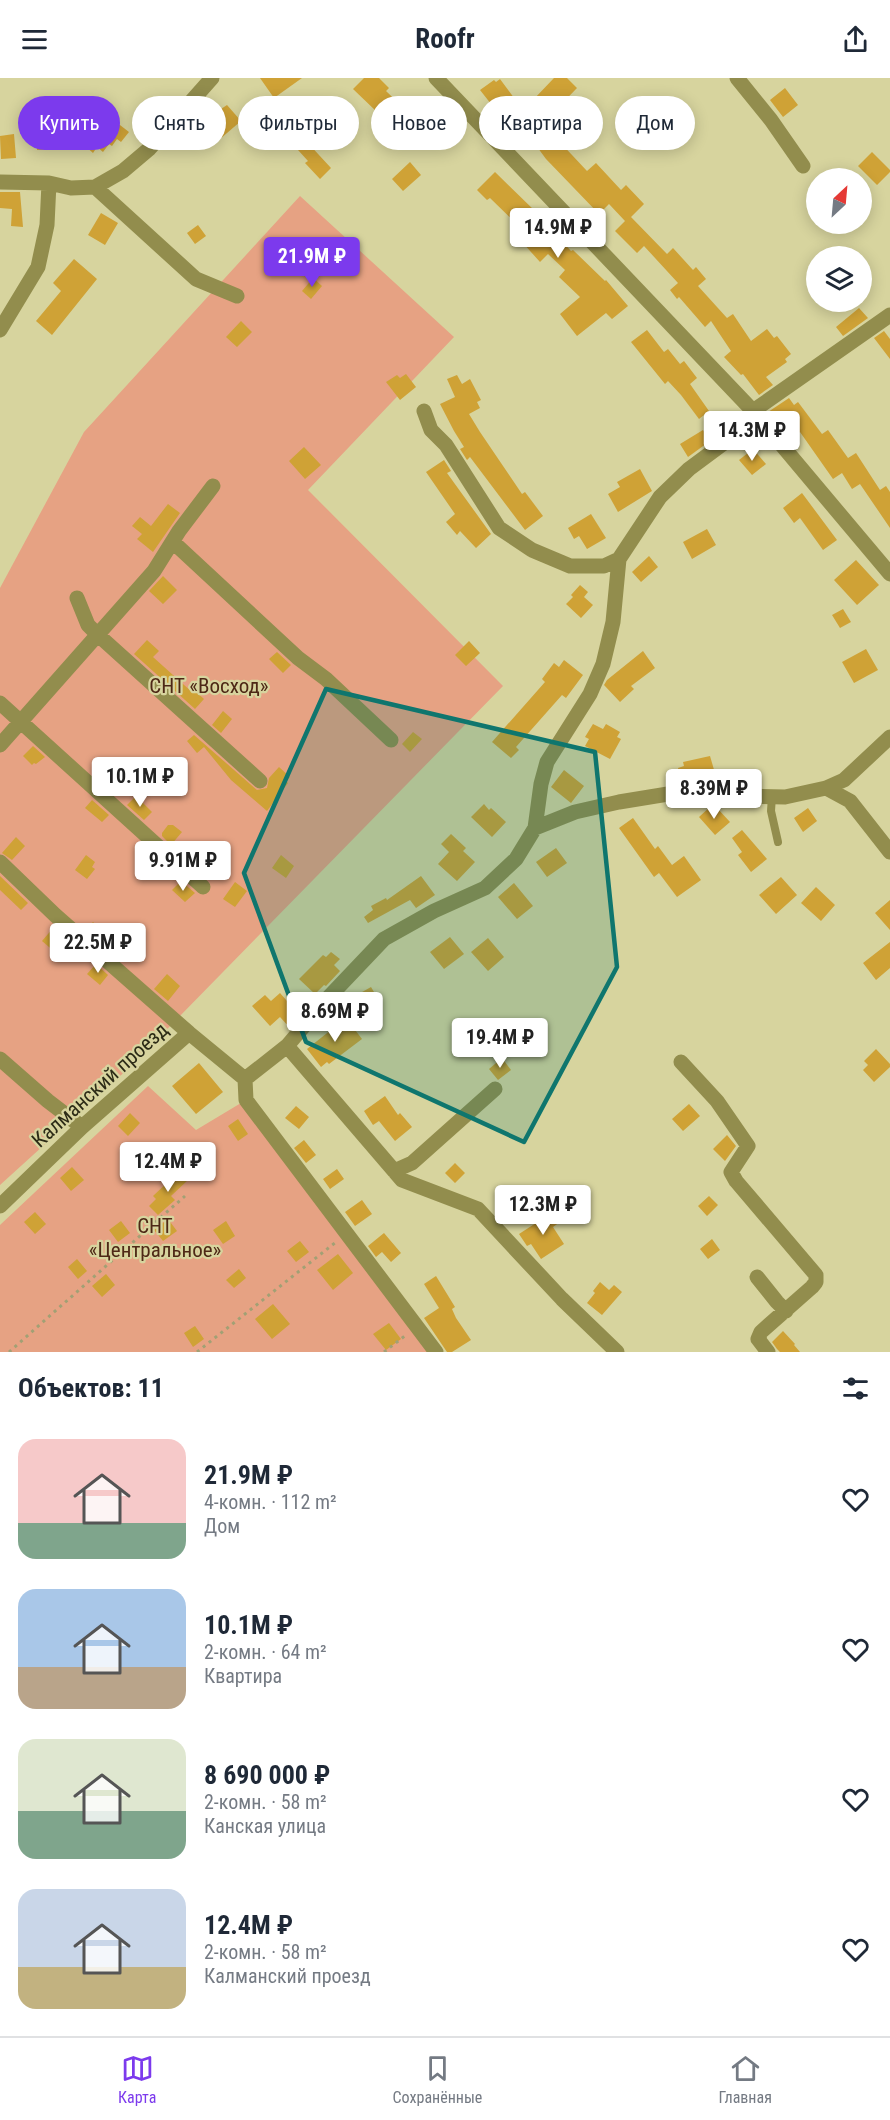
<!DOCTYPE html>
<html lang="ru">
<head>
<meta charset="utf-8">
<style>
  body { margin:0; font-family:"Roboto Condensed",sans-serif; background:#f2f2f3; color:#1f2937; height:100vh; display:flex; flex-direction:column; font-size:22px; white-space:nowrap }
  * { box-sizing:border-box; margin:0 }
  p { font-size:20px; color:#747a83 }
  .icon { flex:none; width:33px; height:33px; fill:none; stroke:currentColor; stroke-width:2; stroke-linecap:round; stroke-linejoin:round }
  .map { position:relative; height:1274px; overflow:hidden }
  .panel { display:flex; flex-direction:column; background:#fff; flex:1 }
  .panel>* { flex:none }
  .hud { position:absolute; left:18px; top:18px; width:855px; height:54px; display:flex; gap:12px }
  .needle { width:39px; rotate:26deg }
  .controls { position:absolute; left:806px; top:90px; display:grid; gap:12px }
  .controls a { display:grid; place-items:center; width:66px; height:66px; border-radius:50%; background:#fff; box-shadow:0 3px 15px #0003; font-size:30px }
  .price { position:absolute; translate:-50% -51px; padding:0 14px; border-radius:6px; background:#fff; color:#222; font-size:20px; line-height:39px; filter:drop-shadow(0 2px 3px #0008) }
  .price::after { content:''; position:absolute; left:50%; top:36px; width:18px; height:14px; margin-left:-9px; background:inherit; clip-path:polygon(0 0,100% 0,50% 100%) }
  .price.selected { background:#7c3aed; color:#fff }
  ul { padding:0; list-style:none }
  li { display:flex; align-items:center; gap:18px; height:150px; padding:0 18px }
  li span { display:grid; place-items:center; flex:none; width:168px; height:120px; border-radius:18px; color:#555 }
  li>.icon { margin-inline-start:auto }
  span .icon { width:72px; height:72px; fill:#fffc; stroke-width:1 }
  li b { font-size:26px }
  h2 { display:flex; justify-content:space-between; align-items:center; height:72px; padding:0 18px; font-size:26px }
  .chip { padding:0 21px; border-radius:27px; background:#fff; box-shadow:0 3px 15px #0003; font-size:21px; line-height:54px }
  .chip.selected { background:#7c3aed; color:#fff }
  header { display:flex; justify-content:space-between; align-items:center; height:78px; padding:0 18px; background:#fff; font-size:27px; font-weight:700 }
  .dock { display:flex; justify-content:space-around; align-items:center; height:84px; border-top:2px solid #e0e1e3; background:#fff; font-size:16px; color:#747a83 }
  .dock a { display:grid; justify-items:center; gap:3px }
  .dock .selected { color:#7c3aed }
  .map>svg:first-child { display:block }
</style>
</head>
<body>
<header><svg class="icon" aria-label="menu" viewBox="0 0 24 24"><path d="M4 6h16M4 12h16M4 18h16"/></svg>Roofr<svg class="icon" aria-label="share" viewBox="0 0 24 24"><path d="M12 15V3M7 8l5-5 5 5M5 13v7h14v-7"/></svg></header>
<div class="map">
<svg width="890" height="1274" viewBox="0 0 890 1274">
  <rect width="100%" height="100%" fill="#d7d49e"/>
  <!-- green -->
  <path fill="#e6a283" d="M 300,118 L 454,259 L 308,412 L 503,608 L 130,989 L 0,1107 L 0,510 L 84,354 Z
    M 148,1008 L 196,1052 L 246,1022 L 436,1274 L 0,1274 L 0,1147 Z"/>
  <!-- building -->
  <path fill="#cfa236" d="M 260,0 L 302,0 L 274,20 Z
    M 364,0 L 379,0 L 389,10 L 386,13 L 417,43 L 402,58 L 353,11 Z
    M 554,0 L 567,0 L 577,10 L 547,41 L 560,59 L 557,61 L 587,93 L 596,85 L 621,112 L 626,107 L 644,126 L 631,139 L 667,176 L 673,170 L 693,192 L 696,189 L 706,201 L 698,208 L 727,240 L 733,236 L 751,263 L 767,251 L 774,260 L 777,258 L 791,276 L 785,281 L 787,284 L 766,299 L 773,307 L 759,317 L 743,296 L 741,297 L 724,279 L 731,273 L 711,243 L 705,249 L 679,219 L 677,221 L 670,212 L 678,205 L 644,168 L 637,175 L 615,153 L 625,143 L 609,126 L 599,136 L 546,81 L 521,47 L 518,50 L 496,30 L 495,31 L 480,12 L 494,2 L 496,4 L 500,1 L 520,28 L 529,18 L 533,22 Z
    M 785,10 L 798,27 L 783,39 L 770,22 Z
    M 216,26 L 221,31 L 227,27 L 241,43 L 220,61 L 201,39 Z
    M 107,37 L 129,54 L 121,64 L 117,61 L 112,68 L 109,66 L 103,74 L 97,69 L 93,75 L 83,66 Z
    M 55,53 L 74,53 L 74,71 L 37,72 L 36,54 Z
    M 14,56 L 16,80 L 1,81 L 0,58 Z
    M 307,64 L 331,90 L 320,101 L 305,85 L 308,83 L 298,72 Z
    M 872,74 L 890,92 L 890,94 L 877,107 L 858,88 Z
    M 410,84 L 421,97 L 403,113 L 392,101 Z
    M 495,94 L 535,133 L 571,173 L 573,172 L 605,203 L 606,202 L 628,228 L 612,241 L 606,235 L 577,258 L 560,236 L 580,219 L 559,199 L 565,192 L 548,176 L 540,184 L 522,164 L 529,158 L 490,120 L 487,122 L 477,112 Z
    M 0,114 L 20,114 L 23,149 L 11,148 L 12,131 L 0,130 Z
    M 101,135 L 118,145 L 105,167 L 88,157 Z
    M 198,147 L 206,158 L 195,166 L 187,155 Z
    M 74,181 L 97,201 L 52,257 L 36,243 L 61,213 L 53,205 Z
    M 313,200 L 322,208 L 311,221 L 302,213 Z
    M 859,230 L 868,240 L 843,258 L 836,249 Z
    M 241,243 L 252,254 L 237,269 L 226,259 Z
    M 647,252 L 664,274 L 668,271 L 680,286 L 684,283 L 697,300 L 690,306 L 709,333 L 699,341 L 681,317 L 668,303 L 665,306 L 631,264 Z
    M 884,253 L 890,261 L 890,281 L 874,260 Z
    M 406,296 L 416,309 L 400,322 L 386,304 L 397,297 L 400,300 Z
    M 457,297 L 462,306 L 470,301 L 481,322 L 477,324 L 480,330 L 469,336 L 480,354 L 522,416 L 525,414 L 543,438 L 525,452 L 470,379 L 467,382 L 460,371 L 464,369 L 454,353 L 440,326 L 455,319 L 447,301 Z
    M 789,320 L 794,327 L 798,324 L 822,356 L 828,352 L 848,380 L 856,375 L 880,412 L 886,408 L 890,414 L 890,450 L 860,406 L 852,411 L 842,395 L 833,401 L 800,354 L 794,359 L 780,340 L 775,343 L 768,334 Z
    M 703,352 L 710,363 L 688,379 L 680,366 Z
    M 304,369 L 321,387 L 305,401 L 289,383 Z
    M 753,371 L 766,386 L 752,397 L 739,382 Z
    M 444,382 L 451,393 L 447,395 L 491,456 L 476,470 L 460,453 L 457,457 L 446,444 L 455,436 L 426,394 Z
    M 640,391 L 652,413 L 618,434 L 608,416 L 620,409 L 617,404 Z
    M 802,415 L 837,462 L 823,472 L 800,440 L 794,445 L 783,430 Z
    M 168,426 L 180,435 L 153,474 L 137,461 L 142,456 L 132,448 L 140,439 L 151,448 Z
    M 591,436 L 606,460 L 587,471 L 579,458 L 574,461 L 568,450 Z
    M 707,451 L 716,467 L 692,481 L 683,464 Z
    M 649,478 L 658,489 L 641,504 L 632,494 Z
    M 856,482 L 879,507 L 857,527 L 834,502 Z
    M 163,498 L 177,512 L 163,526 L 149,513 Z
    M 580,507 L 588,514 L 584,519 L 593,527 L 581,540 L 566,526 L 573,519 L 571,517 Z
    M 843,531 L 851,544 L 840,550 L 832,537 Z
    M 147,562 L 159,573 L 153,579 L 193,615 L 195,613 L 204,621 L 195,631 L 134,576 Z
    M 469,563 L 480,575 L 466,588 L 455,577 Z
    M 866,571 L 878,592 L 854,605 L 842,584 Z
    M 643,573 L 655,590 L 631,608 L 634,611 L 620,624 L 604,607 L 607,602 Z
    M 277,574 L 291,587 L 283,595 L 269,581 Z
    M 564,582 L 583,597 L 566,620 L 562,617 L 516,669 L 519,672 L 511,680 L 492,664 L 545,604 L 542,601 L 554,585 L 559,589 Z
    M 223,633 L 232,641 L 221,655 L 212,647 Z
    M 593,646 L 603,651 L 606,646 L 620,654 L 617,659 L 621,661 L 610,681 L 585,668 L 589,661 L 585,659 Z
    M 413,654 L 422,661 L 410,674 L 402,666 Z
    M 194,657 L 257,712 L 267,710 L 269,700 L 279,689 L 290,699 L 286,703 L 288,705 L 267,733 L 231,702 L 204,669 L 197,675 L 187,663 Z
    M 33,668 L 45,679 L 36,686 L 34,685 L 32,687 L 23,678 Z
    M 710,678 L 717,702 L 681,704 L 678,690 L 684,688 L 683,684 Z
    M 103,691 L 116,701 L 109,710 L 97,699 Z
    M 564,692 L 584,708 L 571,725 L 551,709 Z
    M 136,718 L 152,734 L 144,742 L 127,727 Z
    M 92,722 L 109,737 L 102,744 L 85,730 Z
    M 484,726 L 489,732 L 491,730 L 506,744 L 492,759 L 471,739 Z
    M 711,728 L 715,733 L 717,730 L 730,744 L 715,757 L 699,739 Z
    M 808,730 L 817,743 L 803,754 L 794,740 Z
    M 633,740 L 655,771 L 658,768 L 672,787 L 684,778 L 701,802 L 677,819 L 659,795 L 654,799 L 619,750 Z
    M 168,747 L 173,747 L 182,754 L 171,767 L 162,758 L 162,755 Z
    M 742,752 L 767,781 L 751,794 L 738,777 L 742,774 L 732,760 Z
    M 451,756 L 466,770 L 463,773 L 475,784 L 457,803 L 438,786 L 449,774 L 441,766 Z
    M 16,759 L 25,768 L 12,782 L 2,775 Z
    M 556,770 L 567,785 L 547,799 L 536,784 Z
    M 152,776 L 164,786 L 154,798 L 142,788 Z
    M 86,777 L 95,784 L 92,789 L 95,791 L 87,801 L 75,792 Z
    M 281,777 L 294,788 L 286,800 L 272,790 Z
    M 0,798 L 28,825 L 21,832 L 0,812 Z
    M 421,798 L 435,817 L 416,830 L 410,822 L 368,845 L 364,839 L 373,832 L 371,828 L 386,820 L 387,822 Z
    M 781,799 L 797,817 L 776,836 L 759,817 Z
    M 181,803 L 195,815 L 185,824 L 172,812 Z
    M 235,804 L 247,813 L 235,829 L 223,821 Z
    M 514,805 L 533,828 L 517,841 L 498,819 Z
    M 816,809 L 835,827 L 821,843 L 801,825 Z
    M 890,822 L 890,852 L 875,835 Z
    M 93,844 L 107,857 L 101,864 L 86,851 Z
    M 54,849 L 68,861 L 56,875 L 42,863 Z
    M 450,859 L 464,876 L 444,891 L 430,874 Z
    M 488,860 L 504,879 L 488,893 L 471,874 Z
    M 890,864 L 890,890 L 876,902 L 863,885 Z
    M 331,874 L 340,881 L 334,887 L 340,893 L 326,908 L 324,907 L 315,916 L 299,901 L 323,877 L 326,879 Z
    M 96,886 L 108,897 L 100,907 L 87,896 Z
    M 167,896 L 180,908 L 168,923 L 154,911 Z
    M 371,909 L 380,924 L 364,933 L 355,918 Z
    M 280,915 L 300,938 L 290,950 L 280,939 L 270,948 L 252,928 L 265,917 L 271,923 Z
    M 346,940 L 362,961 L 329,986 L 327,984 L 321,989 L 307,971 Z
    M 876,971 L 890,986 L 890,989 L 874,1004 L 863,992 L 868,987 L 864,983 Z
    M 502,980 L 511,992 L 498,1002 L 489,991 Z
    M 199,985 L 223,1014 L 196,1036 L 172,1008 Z
    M 385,1018 L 398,1037 L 400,1035 L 412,1049 L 395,1063 L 379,1043 L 373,1047 L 364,1033 Z
    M 689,1026 L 700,1038 L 683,1053 L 672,1041 Z
    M 296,1028 L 309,1039 L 299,1051 L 285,1040 Z
    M 130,1035 L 140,1045 L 128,1058 L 118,1048 Z
    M 238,1041 L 248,1056 L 238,1063 L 228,1048 Z
    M 727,1057 L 736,1068 L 725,1083 L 713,1071 Z
    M 304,1062 L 316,1077 L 306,1085 L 294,1070 Z
    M 455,1085 L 465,1095 L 455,1105 L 445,1095 Z
    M 72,1089 L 84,1102 L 71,1113 L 60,1100 Z
    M 337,1091 L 344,1101 L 330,1111 L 323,1101 Z
    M 178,1092 L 188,1102 L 171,1118 L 175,1122 L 158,1137 L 149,1128 L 156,1121 L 153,1118 L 170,1102 L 169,1100 Z
    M 709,1118 L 718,1127 L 707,1138 L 698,1128 Z
    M 362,1122 L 372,1136 L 355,1148 L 345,1134 Z
    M 35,1134 L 46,1146 L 35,1156 L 24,1144 Z
    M 553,1134 L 560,1144 L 553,1149 L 564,1166 L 541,1181 L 531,1166 L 527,1168 L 519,1156 Z
    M 168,1141 L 177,1153 L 163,1163 L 154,1152 Z
    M 121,1143 L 130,1155 L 118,1164 L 109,1152 Z
    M 226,1143 L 235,1158 L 223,1166 L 213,1152 Z
    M 384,1155 L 401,1175 L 391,1184 L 382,1174 L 376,1179 L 368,1168 Z
    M 712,1161 L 720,1172 L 708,1181 L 700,1171 Z
    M 300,1163 L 309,1174 L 296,1184 L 287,1173 Z
    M 338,1176 L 353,1195 L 333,1212 L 317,1192 Z
    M 77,1181 L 87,1193 L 78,1201 L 68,1189 Z
    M 239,1191 L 246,1200 L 234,1210 L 226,1202 Z
    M 106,1196 L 115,1207 L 102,1219 L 92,1208 Z
    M 436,1198 L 455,1229 L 452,1231 L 456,1240 L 471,1262 L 452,1274 L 447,1274 L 424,1240 L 439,1230 L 424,1206 Z
    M 600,1204 L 609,1212 L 614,1207 L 622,1214 L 602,1237 L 587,1225 L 595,1215 L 593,1213 Z
    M 273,1226 L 290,1246 L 272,1261 L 255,1241 Z
    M 389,1245 L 401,1261 L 386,1272 L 373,1256 Z
    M 195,1248 L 204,1261 L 193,1269 L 184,1255 Z
    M 783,1253 L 795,1266 L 794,1267 L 800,1274 L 780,1274 L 777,1271 L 772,1264 Z"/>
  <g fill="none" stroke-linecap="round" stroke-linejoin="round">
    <!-- path -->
    <path stroke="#a2a074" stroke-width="3" stroke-dasharray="3 4.5" stroke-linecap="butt" d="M 9,1274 L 185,1118
      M 197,1274 L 336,1164
      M 384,1274 L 406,1257"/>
    <!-- lane -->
    <path stroke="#928d4d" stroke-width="8" d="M 772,718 L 771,733 L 778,764"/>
    <!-- street -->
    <path stroke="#928d4d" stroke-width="15" d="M 436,0 L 753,333 L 890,496
      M 737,0 L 771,42 L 803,88
      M 0,104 L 49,105 L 71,110 L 95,109 L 123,93 L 149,71 L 212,0
      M 95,109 L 196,201 L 237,218
      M 0,252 L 38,189 L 47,147 L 49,105
      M 424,333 L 431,352 L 446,367 L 499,450 L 532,472 L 570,488 L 604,488 L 619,481
      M 173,464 L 298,580 L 326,601 L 391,662
      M 77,520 L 88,547 L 97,556 L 260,703
      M 0,625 L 203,809
      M 0,667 L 154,493 L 179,453 L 213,408
      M 826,710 L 850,723 L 890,774
      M 535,750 L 575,734 L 619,724 L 668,716 L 716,712 L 743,718 L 785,719 L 826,710 L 844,702 L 890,659
      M 0,784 L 55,837 L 189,955
      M 287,968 L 402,1102 L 478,1131 L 562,1221 L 617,1274
      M 0,981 L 48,1023 L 82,1049
      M 681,984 L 717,1023 L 748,1068 L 731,1094 L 736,1103 L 816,1197 L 816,1204 L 812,1209 L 761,1254 L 758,1261 L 768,1274
      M 245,1001 L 246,1022 L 436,1274
      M 394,1093 L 412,1085 L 495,1011
      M 0,1128 L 82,1049 L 189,955 L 245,1001 L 287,968 L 327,921 L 384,861 L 434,833 L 485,810 L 516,781 L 535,750 L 541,706 L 547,684 L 590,616 L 603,586 L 613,544 L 619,481 L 660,419 L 689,391 L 724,365 L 753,333 L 890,237
      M 757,1199 L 777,1224 L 786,1233"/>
  </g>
  <!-- marked area -->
  <path fill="#0f766e" fill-opacity="0.2" stroke="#0f766e" stroke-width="4.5" stroke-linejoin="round" d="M 326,611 L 595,674 L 617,889 L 524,1064 L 306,964 L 244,795 Z"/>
  <g text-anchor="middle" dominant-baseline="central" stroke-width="4.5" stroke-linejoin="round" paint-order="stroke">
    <!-- park labels -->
    <g font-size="21" fill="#4e2816" stroke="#d7d49e">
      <text x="209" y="608">СНТ «Восход»</text>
      <text x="155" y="1148">СНТ<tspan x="155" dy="24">«Центральное»</tspan></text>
    </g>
    <!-- street labels -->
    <g font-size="21" fill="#2c2b16" stroke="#d7d49e">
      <text transform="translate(100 1007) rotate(-42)">Калманский проезд</text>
    </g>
  </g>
</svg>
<div class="controls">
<a><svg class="needle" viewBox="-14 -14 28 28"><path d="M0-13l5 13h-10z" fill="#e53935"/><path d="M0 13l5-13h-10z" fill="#747a83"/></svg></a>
<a><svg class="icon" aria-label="layers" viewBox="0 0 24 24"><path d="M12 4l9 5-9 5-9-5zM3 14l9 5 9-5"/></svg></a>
</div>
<b class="price" style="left:558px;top:181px">14.9M ₽</b>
<b class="price selected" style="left:312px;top:210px">21.9M ₽</b>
<b class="price" style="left:752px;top:384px">14.3M ₽</b>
<b class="price" style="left:140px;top:730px">10.1M ₽</b>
<b class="price" style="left:714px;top:742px">8.39M ₽</b>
<b class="price" style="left:183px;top:814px">9.91M ₽</b>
<b class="price" style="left:98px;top:896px">22.5M ₽</b>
<b class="price" style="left:335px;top:965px">8.69M ₽</b>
<b class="price" style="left:500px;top:991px">19.4M ₽</b>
<b class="price" style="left:168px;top:1115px">12.4M ₽</b>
<b class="price" style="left:543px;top:1158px">12.3M ₽</b>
<div class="hud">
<a class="chip selected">Купить</a>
<a class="chip">Снять</a>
<a class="chip">Фильтры</a>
<a class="chip">Новое</a>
<a class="chip">Квартира</a>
<a class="chip">Дом</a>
</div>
</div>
<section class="panel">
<h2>Объектов: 11<svg class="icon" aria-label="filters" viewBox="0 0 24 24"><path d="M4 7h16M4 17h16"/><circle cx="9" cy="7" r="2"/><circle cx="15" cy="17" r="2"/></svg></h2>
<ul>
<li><span style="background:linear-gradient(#f6c9c9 70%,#7fa58c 0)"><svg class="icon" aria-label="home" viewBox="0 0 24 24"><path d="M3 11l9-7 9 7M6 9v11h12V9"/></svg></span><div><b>21.9M ₽</b><p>4-комн. · 112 m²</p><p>Дом</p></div><svg class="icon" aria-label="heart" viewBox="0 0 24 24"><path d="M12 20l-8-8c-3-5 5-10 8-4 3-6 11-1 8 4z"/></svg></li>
<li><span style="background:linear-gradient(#a9c7e8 65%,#b9a48a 0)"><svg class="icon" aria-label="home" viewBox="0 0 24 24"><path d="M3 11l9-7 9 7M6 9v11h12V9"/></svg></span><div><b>10.1M ₽</b><p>2-комн. · 64 m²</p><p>Квартира</p></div><svg class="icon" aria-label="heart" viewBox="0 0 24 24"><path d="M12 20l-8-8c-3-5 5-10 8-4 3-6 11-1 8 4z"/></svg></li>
<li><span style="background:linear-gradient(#dfe7d0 60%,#7fa58c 0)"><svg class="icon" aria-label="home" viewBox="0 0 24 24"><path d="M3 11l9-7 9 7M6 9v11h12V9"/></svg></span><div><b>8 690 000 ₽</b><p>2-комн. · 58 m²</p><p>Канская улица</p></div><svg class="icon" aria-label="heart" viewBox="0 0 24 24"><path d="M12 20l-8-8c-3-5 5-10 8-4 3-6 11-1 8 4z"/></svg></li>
<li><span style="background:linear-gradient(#c9d6e8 65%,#c2b280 0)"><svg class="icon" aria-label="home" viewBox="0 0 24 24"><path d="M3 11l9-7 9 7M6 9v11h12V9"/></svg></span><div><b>12.4M ₽</b><p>2-комн. · 58 m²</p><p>Калманский проезд</p></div><svg class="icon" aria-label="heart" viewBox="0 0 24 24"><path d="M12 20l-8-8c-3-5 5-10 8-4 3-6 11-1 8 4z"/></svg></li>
</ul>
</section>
<nav class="dock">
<a class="selected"><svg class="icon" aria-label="map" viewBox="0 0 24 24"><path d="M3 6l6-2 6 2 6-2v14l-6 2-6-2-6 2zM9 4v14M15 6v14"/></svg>Карта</a>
<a><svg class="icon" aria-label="saved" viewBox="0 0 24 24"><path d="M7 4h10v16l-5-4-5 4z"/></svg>Сохранённые</a>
<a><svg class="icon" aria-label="home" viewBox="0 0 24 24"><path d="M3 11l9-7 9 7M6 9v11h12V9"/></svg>Главная</a>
</nav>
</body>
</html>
